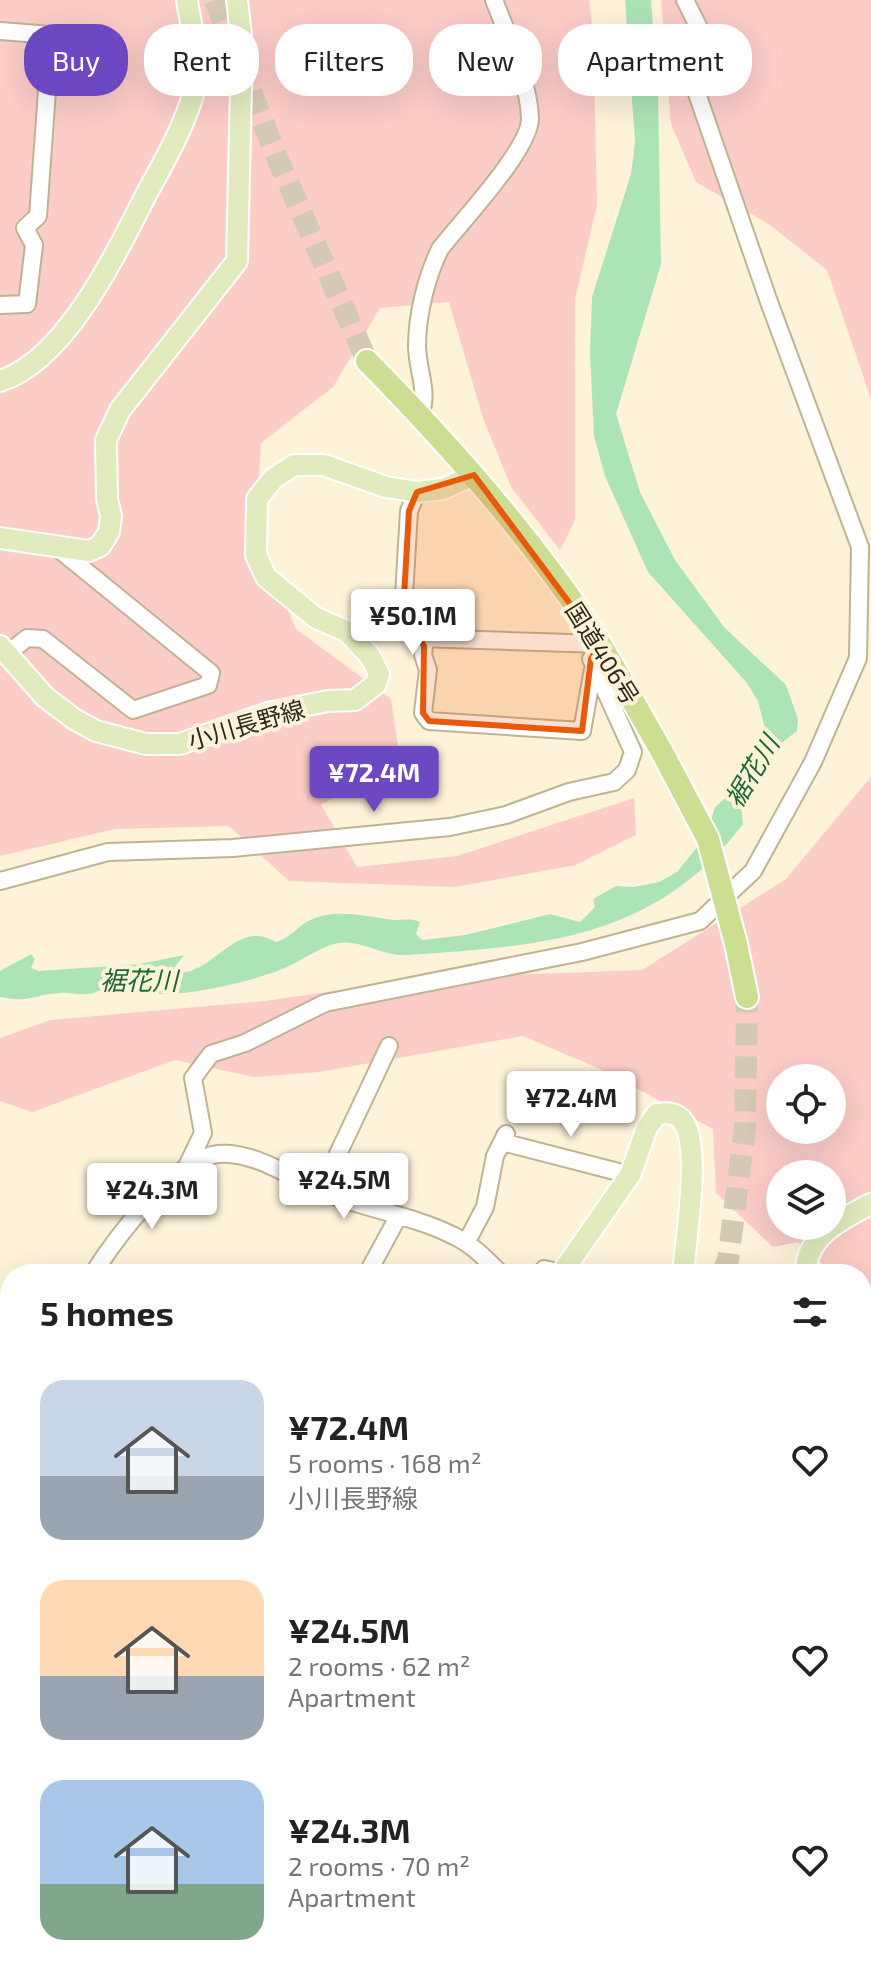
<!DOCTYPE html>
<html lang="en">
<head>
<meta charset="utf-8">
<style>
  body { margin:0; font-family:"Exo 2","Noto Sans JP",sans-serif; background:#f2f2f2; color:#222; height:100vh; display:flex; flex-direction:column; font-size:30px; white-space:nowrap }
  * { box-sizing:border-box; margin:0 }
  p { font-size:26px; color:#767676 }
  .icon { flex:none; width:44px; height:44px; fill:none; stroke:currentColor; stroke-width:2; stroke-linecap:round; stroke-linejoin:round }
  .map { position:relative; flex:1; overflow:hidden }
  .side { position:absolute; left:0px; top:1264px; width:872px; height:714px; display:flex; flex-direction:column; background:#fff; border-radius:32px 32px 0 0; box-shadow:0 8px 32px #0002 }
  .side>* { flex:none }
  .banner { position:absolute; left:24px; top:24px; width:824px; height:72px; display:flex; gap:16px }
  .fabs { position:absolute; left:766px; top:1064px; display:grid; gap:16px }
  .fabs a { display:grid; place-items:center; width:80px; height:80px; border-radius:50%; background:#fff; box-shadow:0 8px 32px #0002; font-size:40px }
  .price { position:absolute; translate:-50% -68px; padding:0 18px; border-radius:8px; background:#fff; color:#222; font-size:26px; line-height:52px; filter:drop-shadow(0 2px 4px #0008) }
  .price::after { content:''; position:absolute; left:50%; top:48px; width:24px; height:18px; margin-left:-12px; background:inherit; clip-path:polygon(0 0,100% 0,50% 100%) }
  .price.selected { background:#6c49c2; color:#fff }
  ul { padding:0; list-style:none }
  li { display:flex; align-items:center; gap:24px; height:200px; padding:0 40px }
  li span { display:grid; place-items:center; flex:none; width:224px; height:160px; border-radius:24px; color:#555 }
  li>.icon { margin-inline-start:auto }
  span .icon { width:96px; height:96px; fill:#fffc; stroke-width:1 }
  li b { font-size:34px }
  h2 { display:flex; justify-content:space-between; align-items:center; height:96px; padding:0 40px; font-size:34px }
  .chip { padding:0 28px; border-radius:32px; background:#fff; box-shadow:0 8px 32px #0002; font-size:28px; line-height:72px }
  .chip.selected { background:#6c49c2; color:#fff }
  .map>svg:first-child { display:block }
</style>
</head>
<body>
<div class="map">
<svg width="871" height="1977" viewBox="0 0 871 1977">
  <rect width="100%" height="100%" fill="#fef3d9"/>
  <!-- green -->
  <path fill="#fcccc7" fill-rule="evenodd" d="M 0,0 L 589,0 L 593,31 L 597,205 L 575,299 L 575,520 L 560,550 L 511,487 L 483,418 L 449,302 L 380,308 L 333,387 L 261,443 L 255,535 L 296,629 L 391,699 L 400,760 L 321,805 L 357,867 L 457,856 L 634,798 L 636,835 L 576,865 L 455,887 L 289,881 L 229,826 L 115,829 L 0,856 Z
    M 661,0 L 871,0 L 871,399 L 827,270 L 770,225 L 696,182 L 671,124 Z
    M 871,777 L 871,1977 L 57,1977 L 57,1968 L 862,1968 L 862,1274 L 833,1274 L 798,1242 L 773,1247 L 716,1193 L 713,1129 L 600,1069 L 523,1036 L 319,1072 L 254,1077 L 175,1060 L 32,1112 L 0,1101 L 0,1038 L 50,1020 L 265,1001 L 424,978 L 642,970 L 786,879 ZM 780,1078 L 832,1078 L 832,1130 L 780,1130 ZM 780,1174 L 832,1174 L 832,1226 L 780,1226 Z
    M 0,1453 L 10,1457 L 10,1640 L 0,1624 Z"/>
  <!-- water -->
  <path fill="#ade4b6" d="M 625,0 L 651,0 L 658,95 L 661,264 L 616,414 L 640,492 L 675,560 L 724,627 L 786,685 L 798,719 L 797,731 L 774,749 L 760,777 L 745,790 L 741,801 L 743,824 C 655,940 541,946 408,955 C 383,957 361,939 338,943 C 316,948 298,964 277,971 C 248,982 196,994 165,994 C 147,994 131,984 111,986 C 104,987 97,993 89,994 C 79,995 69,992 59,993 C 31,995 33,1003 0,997 L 0,971 L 31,954 L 35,959 L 31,968 L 39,971 L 139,964 L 184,955 L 172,971 C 203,982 228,933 259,936 C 264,936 272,940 277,942 C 294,935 297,927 308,921 C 336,907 367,917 395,920 C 404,920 411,918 420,922 L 416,934 L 422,940 L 465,935 L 550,914 L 580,922 L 595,907 L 593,899 L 616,886 L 634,887 L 659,882 L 677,872 L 706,836 L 715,807 L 730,794 L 738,767 L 761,741 L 765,729 L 758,701 L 747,683 L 648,572 L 605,476 L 594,436 L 590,353 L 592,297 L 631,174 L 635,142 Z"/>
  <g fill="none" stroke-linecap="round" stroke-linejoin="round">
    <!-- highway-tunnel -->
    <path stroke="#d4cab3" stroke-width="22" stroke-dasharray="22 11" stroke-linecap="butt" d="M 215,0 L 275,153 L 367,361
      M 722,1274 L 728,1260 L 745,1128 L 747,997
      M 373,1977 L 378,1968"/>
    <defs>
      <path id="minor" d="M 0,31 L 51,35 L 38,216 L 25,228 L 34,245 L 27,304 L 0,305
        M 420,416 C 429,391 418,373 417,347 C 417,315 426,278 440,249 C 461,222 531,148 530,118 C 529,82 507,34 494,0
        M 425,638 L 423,655 L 428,670 L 423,713 L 429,721 L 582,731 L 593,669
        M 7,654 L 27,638 L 43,639 L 133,710 L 208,685 L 211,673 L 55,546
        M 0,881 L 108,852 L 233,848 L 450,827 L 506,815 L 569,792 L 614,782 L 627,770 L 633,752 L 591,659 L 600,644 L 419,638 L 403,613 L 409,511 L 417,492
        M 502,1142 L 630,1175
        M 187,1166 L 203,1133 L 193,1078 L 211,1054 L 245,1043 L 325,1003 L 582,952 L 700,921 L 753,871 L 813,762 L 858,658 L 860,547 L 769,302 L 683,53 L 699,28 L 685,0
        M 321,1190 L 389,1046
        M 466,1243 L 485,1207 L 495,1156 L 506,1134
        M 93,1274 C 115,1239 174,1159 218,1154 C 256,1150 298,1183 332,1195 C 371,1210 417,1217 454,1236 C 473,1245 486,1259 501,1274
        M 367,1274 L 398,1217
        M 540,1274 L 544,1269 L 562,1273
        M 0,1307 L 10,1305
        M 0,1758 L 10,1756
        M 0,1814 L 10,1812
        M 0,1908 L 10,1910
        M 40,1968 L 41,1977"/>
      <path id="major" d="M 0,381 C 67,360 118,249 148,191 C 165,160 185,125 194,91 C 202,62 191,29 187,0
        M 0,538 L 89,551 L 100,546 L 109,532 L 111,516 L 107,499 L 106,440 L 120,410 L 237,261 L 242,44 L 237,0
        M 0,646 L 45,697 L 74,719 L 96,731 L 146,744 L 180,744 L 268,713 L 328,701 L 355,700 L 376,684 L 379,674 L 370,656 L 346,631 L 316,618 L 266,577 L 256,555 L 257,499 L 273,479 L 294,465 L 324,465 L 386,487 L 417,492 L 443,489 L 474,475
        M 561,1274 L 630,1175 L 647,1128 L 657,1114 C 666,1113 674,1112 681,1119 C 703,1141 685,1242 683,1274
        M 806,1274 C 804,1237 843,1218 871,1204
        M 0,1532 L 10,1533"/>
      <path id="highway" d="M 367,361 C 436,431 502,504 560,584 C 599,637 629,695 662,752
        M 736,944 L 747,997"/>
    </defs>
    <!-- minor casing -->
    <use href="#minor" stroke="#c0b394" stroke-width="20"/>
    <!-- major casing -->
    <use href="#major" stroke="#fff" stroke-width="24"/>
    <!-- highway casing -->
    <use href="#highway" stroke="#fff" stroke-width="26"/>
    <!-- path -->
    <path stroke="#b0a793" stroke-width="3" stroke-dasharray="6 4" stroke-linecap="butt" d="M 862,1612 L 871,1607
      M 462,1977 L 472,1968"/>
    <!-- minor -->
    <use href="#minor" stroke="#fff" stroke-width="16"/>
    <!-- major -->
    <use href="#major" stroke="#e1ebbe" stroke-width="20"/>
    <!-- highway -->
    <use href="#highway" stroke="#cddd92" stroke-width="22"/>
    <defs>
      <path id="highway-bridge" d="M 662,752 L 708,839 L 736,944"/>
    </defs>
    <!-- highway-bridge casing -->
    <use href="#highway-bridge" stroke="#fff" stroke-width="26" stroke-linecap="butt"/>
    <!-- highway-bridge -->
    <use href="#highway-bridge" stroke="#cddd92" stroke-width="22"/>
  </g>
  <!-- marked area -->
  <path fill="#e8590c" fill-opacity="0.2" stroke="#e8590c" stroke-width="6" stroke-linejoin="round" d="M 474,475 L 600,644 L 591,659 L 582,731 L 429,721 L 423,713 L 424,646 L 403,613 L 409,511 L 417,492 Z"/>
  <g text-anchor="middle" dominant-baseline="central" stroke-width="8" stroke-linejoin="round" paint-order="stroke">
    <!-- street labels -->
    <g font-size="24" fill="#2d281c" stroke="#fef3d9">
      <text transform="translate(603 653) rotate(58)">国道406号</text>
      <text transform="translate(246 724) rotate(-16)">小川長野線</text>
    </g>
    <!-- water labels -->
    <g font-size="26" font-style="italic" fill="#196932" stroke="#fef3d9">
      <text transform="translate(751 771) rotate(-59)">裾花川</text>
      <text x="139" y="979">裾花川</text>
    </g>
  </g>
</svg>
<div class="fabs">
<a><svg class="icon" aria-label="locate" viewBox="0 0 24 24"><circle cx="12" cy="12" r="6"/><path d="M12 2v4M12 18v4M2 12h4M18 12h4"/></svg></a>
<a><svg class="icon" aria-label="layers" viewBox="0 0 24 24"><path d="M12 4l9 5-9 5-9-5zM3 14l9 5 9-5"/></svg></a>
</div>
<b class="price" style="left:413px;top:657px">¥50.1M</b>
<b class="price selected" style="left:374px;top:814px">¥72.4M</b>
<b class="price" style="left:571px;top:1139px">¥72.4M</b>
<b class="price" style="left:344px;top:1221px">¥24.5M</b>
<b class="price" style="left:152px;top:1231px">¥24.3M</b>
<div class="banner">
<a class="chip selected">Buy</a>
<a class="chip">Rent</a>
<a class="chip">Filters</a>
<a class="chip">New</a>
<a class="chip">Apartment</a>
</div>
<section class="side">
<h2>5 homes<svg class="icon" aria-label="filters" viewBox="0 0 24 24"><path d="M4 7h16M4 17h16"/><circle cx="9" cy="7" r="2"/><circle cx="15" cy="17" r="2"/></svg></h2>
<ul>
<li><span style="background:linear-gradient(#c9d6e8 60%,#9aa5b1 0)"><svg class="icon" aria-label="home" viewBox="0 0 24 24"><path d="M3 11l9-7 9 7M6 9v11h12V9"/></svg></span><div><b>¥72.4M</b><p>5 rooms · 168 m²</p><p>小川長野線</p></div><svg class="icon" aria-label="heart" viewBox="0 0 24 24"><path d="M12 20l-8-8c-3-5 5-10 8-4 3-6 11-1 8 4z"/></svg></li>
<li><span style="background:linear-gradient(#ffd9b3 60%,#9aa5b1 0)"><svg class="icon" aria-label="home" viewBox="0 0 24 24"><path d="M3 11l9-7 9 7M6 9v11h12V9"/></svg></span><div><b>¥24.5M</b><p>2 rooms · 62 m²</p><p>Apartment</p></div><svg class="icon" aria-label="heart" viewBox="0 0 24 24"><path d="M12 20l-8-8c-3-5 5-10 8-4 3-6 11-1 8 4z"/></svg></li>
<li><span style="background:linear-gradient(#a9c7e8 65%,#7fa58c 0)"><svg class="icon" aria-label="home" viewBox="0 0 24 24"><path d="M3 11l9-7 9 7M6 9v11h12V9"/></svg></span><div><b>¥24.3M</b><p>2 rooms · 70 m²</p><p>Apartment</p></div><svg class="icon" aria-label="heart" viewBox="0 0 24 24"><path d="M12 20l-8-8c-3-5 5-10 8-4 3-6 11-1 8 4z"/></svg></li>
</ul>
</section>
</div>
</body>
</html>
